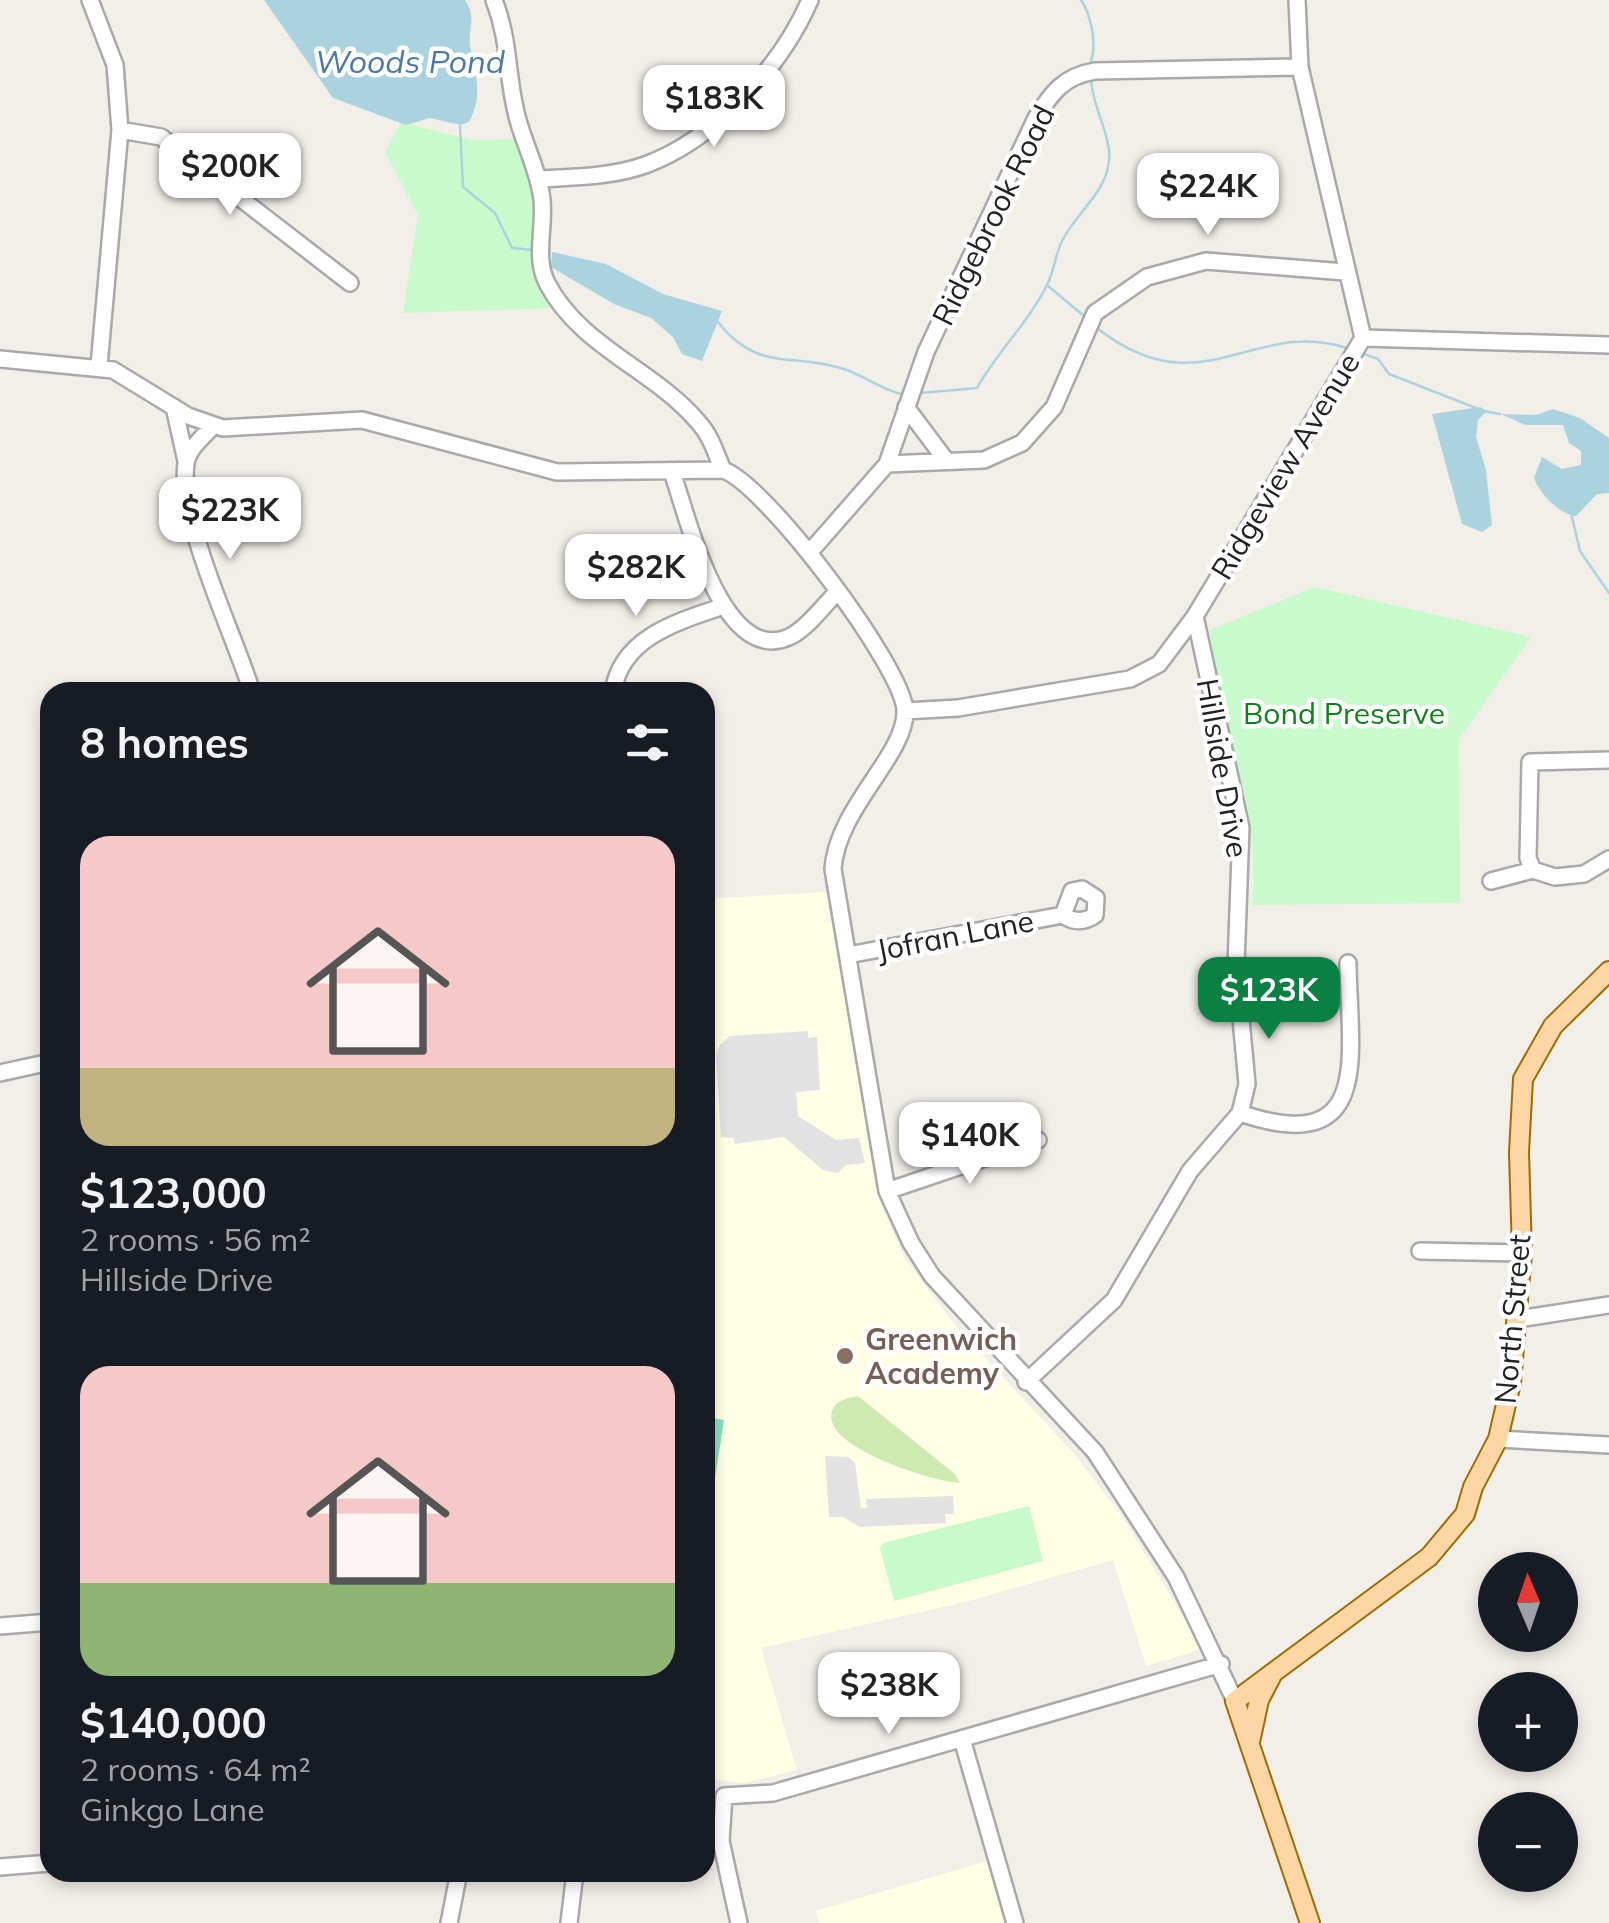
<!DOCTYPE html>
<html lang="en">
<head>
<meta charset="utf-8">
<style>
  body { margin:0; font-family:Mulish,sans-serif; background:#20242c; color:#f1f3f6; height:100vh; display:flex; flex-direction:column; font-size:38px; white-space:nowrap }
  * { box-sizing:border-box; margin:0 }
  p { font-size:32px; color:#9ea1a6 }
  .icon { flex:none; width:55px; height:55px; fill:none; stroke:currentColor; stroke-width:2; stroke-linecap:round; stroke-linejoin:round }
  .map { position:relative; flex:1; overflow:hidden }
  .panel { position:absolute; left:40px; top:682px; width:675px; height:1200px; display:flex; flex-direction:column; background:#171b24; border-radius:30px; box-shadow:0 5px 15px #0003 }
  .panel>* { flex:none }
  .needle { width:65px; rotate:358deg }
  .controls { position:absolute; left:1478px; top:1552px; display:grid; gap:20px }
  .controls a { display:grid; place-items:center; width:100px; height:100px; border-radius:50%; background:#171b24; box-shadow:0 5px 15px #0003; font-size:50px }
  .price { position:absolute; translate:-50% -85px; padding:0 22px; border-radius:20px; background:#fff; color:#222; font-size:32px; line-height:65px; filter:drop-shadow(0 2px 5px #0008) }
  .price::after { content:''; position:absolute; left:50%; top:60px; width:30px; height:22px; margin-left:-15px; background:inherit; clip-path:polygon(0 0,100% 0,50% 100%) }
  .price.on { background:#0b8043; color:#fff }
  ul { padding:0; list-style:none }
  li { display:grid; align-content:center; gap:20px; height:530px; padding:0 40px }
  li span { display:grid; place-items:center; height:310px; border-radius:30px; color:#555 }
  li>.icon { margin-inline-start:auto }
  span .icon { width:180px; height:180px; fill:#fffc; stroke-width:1 }
  li b { font-size:42px }
  h2 { display:flex; justify-content:space-between; align-items:center; height:120px; padding:0 40px; font-size:42px }
  .map>svg:first-child { display:block }
</style>
</head>
<body>
<div class="map">
<svg width="1609" height="1923" viewBox="0 0 1609 1923">
  <rect width="100%" height="100%" fill="#f2efe9"/>
  <!-- education -->
  <path fill="#ffffe5" d="M 826,892 L 880,1202 L 904,1257 L 955,1325 L 1076,1456 L 1123,1518 L 1203,1649 L 1146,1666 L 1113,1560 L 965,1602 L 761,1648 L 797,1770 L 743,1783 L 705,1778 L 705,899 Z
    M 987,1861 L 1004,1923 L 819,1923 L 815,1911 Z"/>
  <!-- grass -->
  <path fill="#cdebb0" d="M 858,1396 L 955,1474 L 960,1483 C 934,1482 820,1447 832,1411 C 836,1400 847,1398 858,1396 Z"/>
  <!-- park -->
  <path fill="#c8facc" d="M 401,122 L 471,140 L 516,139 L 533,182 L 539,224 L 531,255 L 535,270 L 557,308 L 403,313 L 418,215 L 385,152 Z
    M 1315,587 L 1531,637 L 1459,739 L 1460,903 L 1252,905 C 1264,815 1218,721 1210,630 Z
    M 1029,1506 L 1043,1561 L 894,1601 L 880,1548 L 883,1543 Z"/>
  <!-- pitch -->
  <path fill="#88e0be" d="M 705,1417 L 724,1420 L 705,1542 Z"/>
  <!-- parking -->
  <path fill="#e2e2e2" d="M 808,1031 L 808,1038 L 817,1037 L 820,1090 L 796,1092 L 798,1116 L 836,1140 L 859,1138 L 865,1163 L 846,1165 L 838,1173 L 823,1170 L 784,1137 L 735,1144 L 734,1138 L 721,1137 L 716,1055 L 720,1045 L 730,1036 Z
    M 825,1456 L 848,1457 L 855,1463 L 861,1508 L 867,1508 L 866,1499 L 953,1496 L 954,1514 L 945,1514 L 946,1523 L 860,1527 L 843,1517 L 829,1517 Z"/>
  <!-- water -->
  <path fill="#aad3df" d="M 264,0 L 465,0 C 477,18 468,27 470,45 C 475,74 484,94 469,122 L 461,125 L 430,118 L 406,125 L 333,98 Z
    M 552,252 L 606,264 L 663,294 L 722,311 L 702,361 L 682,354 L 673,337 L 651,318 L 614,304 L 551,267 Z
    M 1480,407 L 1487,411 L 1478,420 L 1476,437 L 1486,470 L 1492,525 L 1482,532 L 1462,524 L 1432,414 Z
    M 1553,409 L 1580,418 L 1609,438 L 1609,493 L 1597,494 L 1576,516 C 1560,515 1539,493 1534,478 L 1542,457 L 1562,469 L 1581,465 L 1581,451 L 1569,443 L 1563,425 L 1525,425 L 1501,414 L 1536,415 Z"/>
  <g fill="none" stroke-linecap="round" stroke-linejoin="round">
    <!-- stream -->
    <path stroke="#aad3df" stroke-width="2.5" d="M 1081,0 C 1091,14 1097,45 1091,61
      M 460,126 L 463,187 L 495,213 L 512,248 L 533,250
      M 1047,285 L 1084,316
      M 718,322 C 758,373 791,352 844,369 C 863,375 880,389 901,394
      M 1097,328 C 1201,410 1253,317 1347,348
      M 1364,354 L 1378,359 L 1389,374 L 1476,408
      M 920,393 L 977,388 C 997,352 1028,323 1047,285 C 1054,272 1055,255 1062,241 C 1075,214 1106,193 1109,161 C 1112,137 1092,107 1091,79
      M 1483,411 L 1500,414
      M 1571,513 L 1580,551 L 1609,593"/>
    <defs>
      <path id="minor" d="M 90,0 L 115,65 L 120,130 L 99,366
        M 494,0 C 511,44 506,78 518,120 C 525,146 539,172 542,200 C 545,228 534,258 547,283 C 580,347 655,370 699,423 C 711,436 716,454 723,470
        M 120,130 L 161,137 L 350,283
        M 538,179 C 572,177 612,177 645,165 C 714,140 781,67 810,0
        M 1363,338 L 1609,345
        M 0,359 L 113,370 L 188,416 L 223,428 L 362,420 L 557,472 L 723,470 C 765,483 904,668 905,711 C 906,755 837,808 833,869 L 887,1191 L 911,1243 L 932,1276 L 1095,1452 L 1176,1577 L 1235,1701
        M 174,407 L 186,461
        M 906,407 L 945,459
        M 213,426 C 203,437 189,448 186,463 C 178,520 234,634 252,692
        M 887,464 L 984,460 L 1022,443 L 1054,407 L 1095,313 L 1147,277 L 1206,261 L 1345,272
        M 672,472 C 687,514 723,673 793,635 C 810,625 824,605 838,591
        M 809,553 L 887,464 L 926,352 L 1036,118 C 1051,93 1064,76 1095,71 L 1300,67
        M 613,692 C 621,638 676,622 721,607
        M 905,711 L 958,708 L 1130,679 L 1159,664 L 1195,616 L 1363,338 L 1300,67 L 1297,0
        M 1533,870 L 1528,858 L 1530,762 L 1609,760
        M 1491,881 L 1533,870 L 1555,877 L 1584,874 L 1609,859
        M 848,955 L 1063,915 C 1073,922 1084,923 1095,915 L 1096,898 L 1082,889 L 1072,891 L 1063,915
        M 0,1073 L 50,1062
        M 1240,1113 C 1375,1159 1349,1054 1348,963
        M 887,1191 L 1038,1140
        M 1420,1251 L 1522,1253
        M 1518,1319 L 1609,1305
        M 1026,1382 L 1114,1300 L 1190,1171 L 1240,1113 L 1247,1084 L 1236,965 L 1241,828 L 1195,616
        M 1498,1439 L 1609,1445
        M 0,1626 L 50,1622
        M 962,1739 L 1015,1923
        M 0,1867 L 50,1863
        M 449,1923 L 459,1872
        M 569,1923 L 575,1872
        M 739,1923 L 721,1841 L 724,1796 L 773,1793 L 1221,1664"/>
      <path id="major" d="M 1250,1742 L 1259,1700 L 1271,1677
        M 1310,1923 L 1235,1701 L 1429,1557 L 1465,1514 L 1473,1487 L 1498,1439 L 1511,1383 L 1522,1253 L 1519,1152 L 1523,1079 L 1553,1026 L 1609,971"/>
    </defs>
    <!-- minor casing -->
    <use href="#minor" stroke="#a9a9a9" stroke-width="20"/>
    <!-- major casing -->
    <use href="#major" stroke="#a06b00" stroke-width="22"/>
    <!-- minor -->
    <use href="#minor" stroke="#fff" stroke-width="15"/>
    <!-- major -->
    <use href="#major" stroke="#fcd6a4" stroke-width="18"/>
  </g>
  <!-- markers -->
  <circle fill="#8d6e63" stroke="#fff" stroke-width="4" cx="845" cy="1356" r="10"/>
  <g text-anchor="middle" dominant-baseline="central" stroke-width="9" stroke-linejoin="round" paint-order="stroke">
    <!-- street labels -->
    <g font-size="30" fill="#222" stroke="#fff">
      <text transform="translate(993 215) rotate(-64)">Ridgebrook Road</text>
      <text transform="translate(1285 466) rotate(-59)">Ridgeview Avenue</text>
      <text transform="translate(1223 768) rotate(80)">Hillside Drive</text>
      <text transform="translate(955 935) rotate(-11)">Jofran Lane</text>
      <text transform="translate(1512 1319) rotate(-85)">North Street</text>
    </g>
    <!-- park labels -->
    <g font-size="30" fill="#0c8416" stroke="#fff">
      <text x="1344" y="713">Bond Preserve</text>
    </g>
    <!-- education labels -->
    <g font-size="30" font-weight="bold" fill="#785e54" stroke="#fff" text-anchor="start">
      <text x="865" y="1339">Greenwich<tspan x="865" dy="34">Academy</tspan></text>
    </g>
    <!-- water labels -->
    <g font-size="32" font-style="italic" fill="#4a7aab" stroke="#fff">
      <text x="410" y="61">Woods Pond</text>
    </g>
  </g>
</svg>
<div class="controls">
<a><svg class="needle" viewBox="-14 -14 28 28"><path d="M0-13l5 13h-10z" fill="#e53935"/><path d="M0 13l5-13h-10z" fill="#9ea1a6"/></svg></a>
<a>+</a>
<a>−</a>
</div>
<b class="price" style="left:714px;top:150px">$183K</b>
<b class="price" style="left:230px;top:218px">$200K</b>
<b class="price" style="left:1208px;top:238px">$224K</b>
<b class="price" style="left:230px;top:562px">$223K</b>
<b class="price" style="left:636px;top:619px">$282K</b>
<b class="price on" style="left:1269px;top:1042px">$123K</b>
<b class="price" style="left:970px;top:1187px">$140K</b>
<b class="price" style="left:889px;top:1737px">$238K</b>
<section class="panel">
<h2>8 homes<svg class="icon" aria-label="filters" viewBox="0 0 24 24"><path d="M4 7h16M4 17h16"/><circle cx="9" cy="7" r="2"/><circle cx="15" cy="17" r="2"/></svg></h2>
<ul>
<li><span style="background:linear-gradient(#f6c9c9 75%,#c2b280 0)"><svg class="icon" aria-label="home" viewBox="0 0 24 24"><path d="M3 11l9-7 9 7M6 9v11h12V9"/></svg></span><div><b>$123,000</b><p>2 rooms · 56 m²</p><p>Hillside Drive</p></div></li>
<li><span style="background:linear-gradient(#f6c9c9 70%,#8fb573 0)"><svg class="icon" aria-label="home" viewBox="0 0 24 24"><path d="M3 11l9-7 9 7M6 9v11h12V9"/></svg></span><div><b>$140,000</b><p>2 rooms · 64 m²</p><p>Ginkgo Lane</p></div></li>
</ul>
</section>
</div>
</body>
</html>
